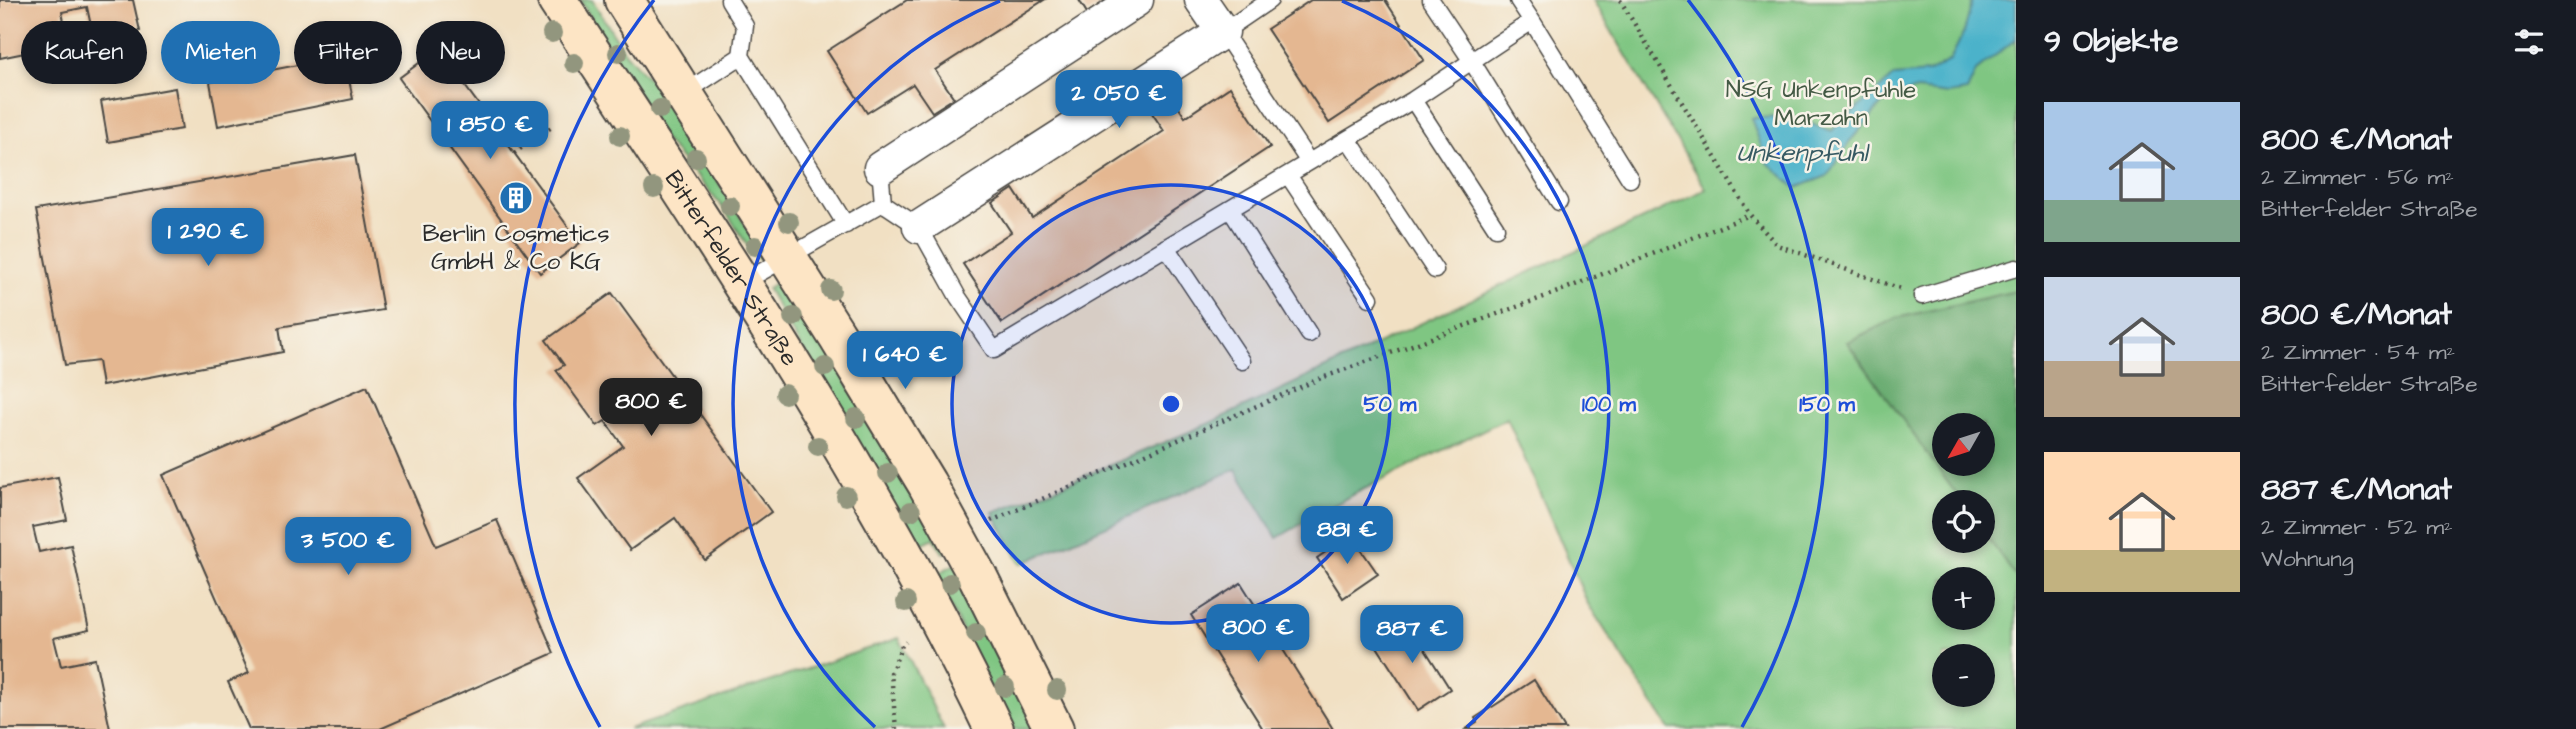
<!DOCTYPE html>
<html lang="de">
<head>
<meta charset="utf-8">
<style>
  body { margin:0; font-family:"Architects Daughter",sans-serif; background:#242831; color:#f1f3f6; height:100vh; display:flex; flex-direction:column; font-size:26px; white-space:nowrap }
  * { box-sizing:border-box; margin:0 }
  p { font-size:23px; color:#9ea1a6 }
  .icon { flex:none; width:38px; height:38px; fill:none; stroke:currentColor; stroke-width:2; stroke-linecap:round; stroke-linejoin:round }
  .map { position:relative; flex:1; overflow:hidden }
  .panel { display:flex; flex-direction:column; background:#171b24; width:560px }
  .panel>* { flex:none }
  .guide { position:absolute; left:21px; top:21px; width:665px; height:63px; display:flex; gap:14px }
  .needle { width:46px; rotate:231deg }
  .tools { position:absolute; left:1932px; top:413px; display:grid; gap:14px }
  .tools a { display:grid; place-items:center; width:63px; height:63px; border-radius:50%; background:#171b24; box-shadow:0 4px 10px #0003; font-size:35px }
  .price { position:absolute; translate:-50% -60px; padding:0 16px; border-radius:14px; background:#1f6fb2; color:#fff; font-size:23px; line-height:46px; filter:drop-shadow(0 2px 4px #0008) }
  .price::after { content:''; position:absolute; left:50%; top:42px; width:21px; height:16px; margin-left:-10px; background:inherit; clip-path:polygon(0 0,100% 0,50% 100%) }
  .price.current { background:#222; color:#fff }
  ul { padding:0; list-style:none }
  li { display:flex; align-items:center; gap:21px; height:175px; padding:0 28px }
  li span { display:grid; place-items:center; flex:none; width:196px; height:140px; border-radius:0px; color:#555 }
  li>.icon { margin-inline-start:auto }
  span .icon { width:84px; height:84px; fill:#fffc; stroke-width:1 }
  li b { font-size:30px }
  h2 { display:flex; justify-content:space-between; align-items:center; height:84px; padding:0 28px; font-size:30px }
  .chip { padding:0 24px; border-radius:32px; background:#171b24; box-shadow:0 4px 10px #0003; font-size:24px; line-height:63px }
  .chip.current { background:#1f6fb2; color:#fff }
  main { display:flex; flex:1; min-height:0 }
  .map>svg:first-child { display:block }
</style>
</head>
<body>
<main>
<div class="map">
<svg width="2016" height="729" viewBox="0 0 2016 729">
  <rect width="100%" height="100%" fill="#f7f3e8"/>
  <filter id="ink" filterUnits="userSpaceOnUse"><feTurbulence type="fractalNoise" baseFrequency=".0143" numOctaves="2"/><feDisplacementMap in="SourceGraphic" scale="14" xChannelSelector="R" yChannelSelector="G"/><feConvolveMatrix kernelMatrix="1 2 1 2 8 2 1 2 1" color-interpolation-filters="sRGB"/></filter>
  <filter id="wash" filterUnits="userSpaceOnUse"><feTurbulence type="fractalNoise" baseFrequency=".00686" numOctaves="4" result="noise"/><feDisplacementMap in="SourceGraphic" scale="28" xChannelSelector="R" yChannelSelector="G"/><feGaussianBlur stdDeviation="1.57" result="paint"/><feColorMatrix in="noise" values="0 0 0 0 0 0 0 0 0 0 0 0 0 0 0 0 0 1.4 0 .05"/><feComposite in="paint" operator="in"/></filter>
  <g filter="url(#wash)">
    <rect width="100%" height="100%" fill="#f1e0c3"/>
    <!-- green -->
    <path fill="#7fc682" stroke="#557856" stroke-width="2" fill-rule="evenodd" d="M 580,0 L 592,0 L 625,52 L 667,100 L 765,256 L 764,258 L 760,260 L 754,256 L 725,210 L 661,136 Z
      M 1593,0 L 2016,0 L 2016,291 L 1897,318 L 1848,343 L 1962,502 L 1944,502 L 1944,541 L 1983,541 L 1983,531 L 2016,577 L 2016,729 L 1669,729 L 1588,604 L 1507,418 L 1352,495 L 1277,538 L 1236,469 L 1021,564 L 993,512 L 1056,488 L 1208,424 L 1706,189 ZM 1944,579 L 1983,579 L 1983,618 L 1944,618 ZM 1944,656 L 1983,656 L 1983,695 L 1944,695 Z
      M 779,281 L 788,284 L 947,551 L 943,553 L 934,538 L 915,547 L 767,288 Z
      M 927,557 L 937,574 L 955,564 L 1038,729 L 1009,729 Z
      M 899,638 L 944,729 L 629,729 L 644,724 Z"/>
    <!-- forest -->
    <path fill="#67ab70" stroke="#496b4e" stroke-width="2" fill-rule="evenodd" d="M 2016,291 L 2016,577 L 1983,531 L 1983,502 L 1962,502 L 1847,342 L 1897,318 ZM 1944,425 L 1983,425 L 1983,464 L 1944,464 Z"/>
    <!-- water -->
    <path fill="#4cb2ca" stroke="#3c6e7a" stroke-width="2" d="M 1973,0 L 2016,0 L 2016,39 L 1976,71 L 1967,91 L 1948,94 L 1917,90 L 1887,98 L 1851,140 L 1827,176 L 1796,188 L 1767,162 L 1751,118 L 1792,117 L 1831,131 L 1894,76 L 1928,73 L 1950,60 L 1964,32 Z"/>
    <g id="blocks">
      <!-- building -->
      <path fill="#e4b791" d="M 0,0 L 133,0 L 140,31 L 94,40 L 87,7 L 62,12 L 69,44 L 0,58 Z
        M 907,0 L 1044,0 L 935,70 L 954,98 L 932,112 L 913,84 L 867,113 L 827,51 Z
        M 1079,0 L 1107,0 L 1087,13 Z
        M 1311,0 L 1385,0 L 1424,60 L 1329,123 L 1267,29 Z
        M 438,49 L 580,243 L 540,273 L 399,78 Z
        M 344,56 L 353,99 L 218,126 L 210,82 Z
        M 1230,87 L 1270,147 L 1002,323 L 963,264 L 1011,232 L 992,203 L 1013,189 L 1032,218 L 1164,131 L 1146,104 L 1167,90 L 1185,117 Z
        M 175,88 L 182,129 L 108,142 L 101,101 Z
        M 355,155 L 383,310 L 279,327 L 283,352 L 102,386 L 98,361 L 65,365 L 36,210 Z
        M 612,293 L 771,512 L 705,560 L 675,518 L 630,550 L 578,478 L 623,446 L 605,421 L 597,426 L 556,370 L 564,365 L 546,340 Z
        M 367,386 L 436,546 L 497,520 L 554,653 L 380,729 L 249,729 L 228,682 L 249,673 L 163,475 Z
        M 58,477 L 67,520 L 33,527 L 39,552 L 71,545 L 89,630 L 54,638 L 61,666 L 95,659 L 110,729 L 0,729 L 0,488 Z
        M 1351,535 L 1378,574 L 1343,598 L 1317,558 Z
        M 1241,583 L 1333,729 L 1263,729 L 1191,615 Z
        M 1407,621 L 1450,689 L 1418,710 L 1374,642 Z
        M 1534,680 L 1565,729 L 1466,729 L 1477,722 L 1475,718 Z"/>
    </g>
  </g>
  <g filter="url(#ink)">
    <use href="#blocks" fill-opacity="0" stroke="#494642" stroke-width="2"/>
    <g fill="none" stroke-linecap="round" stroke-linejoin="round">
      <defs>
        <path id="lane" d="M 1270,0 L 1223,32 L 1309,162
          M 1431,0 L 1471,60 L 1559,202
          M 1532,21 L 1630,179
          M 741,56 L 846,225
          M 683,94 L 741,56 L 745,26 L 729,0
          M 1413,100 L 1496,228
          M 1348,139 L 1435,270
          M 880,168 L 883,203
          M 1288,175 L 1370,298
          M 1230,209 L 1309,334
          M 1166,247 L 1242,361
          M 740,284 L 883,203 L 919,227 L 958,297 L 994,350 L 1413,100 L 1532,21 L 1518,0
          M 1922,296 L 2016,268"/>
        <path id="street" d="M 880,168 L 1137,0
          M 919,227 L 1223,32 L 1201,0"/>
        <g id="secondary">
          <path id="s1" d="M 557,0 C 712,237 872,473 994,729"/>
          <path d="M 624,0 L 838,337 L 927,484 L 978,577 L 1054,729"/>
        </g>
      </defs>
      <!-- lane casing -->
      <use href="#lane" stroke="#494642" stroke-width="19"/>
      <!-- street casing -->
      <use href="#street" stroke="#494642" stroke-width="35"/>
      <!-- secondary casing -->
      <use href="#secondary" stroke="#494642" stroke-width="42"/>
      <!-- path -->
      <path stroke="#494642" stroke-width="4.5" stroke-dasharray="2 5" stroke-linecap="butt" d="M 1620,0 L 1750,215 L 1777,245 L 1904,290
        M 514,153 L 553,126
        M 991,521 L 1319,379 L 1555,293 L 1750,215
        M 896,729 L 891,673 L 902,645 L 906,642"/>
      <!-- lane -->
      <use href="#lane" stroke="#fff" stroke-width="16"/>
      <!-- street -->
      <use href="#street" stroke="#fff" stroke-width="32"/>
      <!-- secondary -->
      <use href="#secondary" stroke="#fde5c5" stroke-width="38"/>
    </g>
    <!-- trees -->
    <g fill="#92967e">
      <circle cx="552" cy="33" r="10"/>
      <circle cx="618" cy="53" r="10"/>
      <circle cx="574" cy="63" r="10"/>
      <circle cx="660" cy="109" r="10"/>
      <circle cx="620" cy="136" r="10"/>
      <circle cx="696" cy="158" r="10"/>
      <circle cx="654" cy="188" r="10"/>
      <circle cx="730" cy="206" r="10"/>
      <circle cx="789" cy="222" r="10"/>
      <circle cx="755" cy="246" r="10"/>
      <circle cx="831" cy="290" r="10"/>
      <circle cx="793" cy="317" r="10"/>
      <circle cx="825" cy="367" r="10"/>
      <circle cx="785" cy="394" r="10"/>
      <circle cx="856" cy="418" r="10"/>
      <circle cx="818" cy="446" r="10"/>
      <circle cx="888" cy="473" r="10"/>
      <circle cx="846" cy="496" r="10"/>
      <circle cx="911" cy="511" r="10"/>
      <circle cx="950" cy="583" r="10"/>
      <circle cx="906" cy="602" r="10"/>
      <circle cx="976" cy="633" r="10"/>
      <circle cx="1005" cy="687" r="10"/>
      <circle cx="1057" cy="690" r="10"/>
    </g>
  </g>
  <!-- distance rings -->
  <circle cx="1171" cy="404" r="219" fill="#1d4ed8" fill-opacity=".12"/>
  <g fill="none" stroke="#1d4ed8" stroke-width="3.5">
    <circle cx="1171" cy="404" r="219"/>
    <path d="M875 727A438 438 0 0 1 1000 1M1342 1A438 438 0 0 1 1467 727"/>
    <path d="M600 727A656 656 0 0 1 654 0M1688 0A656 656 0 0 1 1742 727"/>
  </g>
  <!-- icons -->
  <defs>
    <symbol id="building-disc" viewBox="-11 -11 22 22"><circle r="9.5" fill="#1f6fb2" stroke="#f7f3e8"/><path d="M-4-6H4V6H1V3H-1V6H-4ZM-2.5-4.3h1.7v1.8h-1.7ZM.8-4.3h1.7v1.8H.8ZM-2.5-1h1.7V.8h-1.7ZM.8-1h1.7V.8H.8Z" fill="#fff"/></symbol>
  </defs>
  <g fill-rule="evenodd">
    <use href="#building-disc" x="497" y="179" width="38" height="38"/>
  </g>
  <g text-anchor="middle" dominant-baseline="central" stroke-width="5" stroke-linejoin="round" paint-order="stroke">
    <!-- park labels -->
    <g font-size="24" fill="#445a45" stroke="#f7f3e8">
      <text x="1821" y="90">NSG Unkenpfuhle<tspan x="1821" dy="28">Marzahn</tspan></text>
    </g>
    <!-- poi labels -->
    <g font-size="24" fill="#2b2b2b" stroke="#f7f3e8">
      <text x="516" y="234">Berlin Cosmetics<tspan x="516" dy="28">GmbH &amp; Co KG</tspan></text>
    </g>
    <!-- street labels -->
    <g font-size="24" fill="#2b2b2b" stroke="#f7f3e8">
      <text stroke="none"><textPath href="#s1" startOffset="320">Bitterfelder Straße</textPath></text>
    </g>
    <!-- water labels -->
    <g font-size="26" font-style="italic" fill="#375a63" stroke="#f7f3e8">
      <text x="1802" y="153">Unkenpfuhl</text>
    </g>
  </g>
  <circle cx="1171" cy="404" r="10" fill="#1d4ed8" stroke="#f7f3e8" stroke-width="3.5"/>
  <g font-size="21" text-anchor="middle" font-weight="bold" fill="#1d4ed8" stroke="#f7f3e8" stroke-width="5" stroke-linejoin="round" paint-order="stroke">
    <text x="1390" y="411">50 m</text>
    <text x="1609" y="411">100 m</text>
    <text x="1827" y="411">150 m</text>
  </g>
</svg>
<div class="tools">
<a><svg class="needle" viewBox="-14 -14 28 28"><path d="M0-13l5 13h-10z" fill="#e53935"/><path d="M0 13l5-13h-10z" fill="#9ea1a6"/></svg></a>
<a><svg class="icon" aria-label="locate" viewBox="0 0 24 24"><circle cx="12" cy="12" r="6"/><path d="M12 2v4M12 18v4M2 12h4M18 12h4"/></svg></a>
<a>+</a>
<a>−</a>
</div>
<b class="price" style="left:1119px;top:130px">2 050 €</b>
<b class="price" style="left:490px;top:161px">1 850 €</b>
<b class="price" style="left:208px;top:268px">1 290 €</b>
<b class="price" style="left:905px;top:391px">1 640 €</b>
<b class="price current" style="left:651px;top:438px">800 €</b>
<b class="price" style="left:1347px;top:566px">881 €</b>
<b class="price" style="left:348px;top:577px">3 500 €</b>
<b class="price" style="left:1258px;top:664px">800 €</b>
<b class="price" style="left:1412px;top:665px">887 €</b>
<div class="guide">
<a class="chip">Kaufen</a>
<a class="chip current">Mieten</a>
<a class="chip">Filter</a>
<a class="chip">Neu</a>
</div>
</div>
<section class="panel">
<h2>9 Objekte<svg class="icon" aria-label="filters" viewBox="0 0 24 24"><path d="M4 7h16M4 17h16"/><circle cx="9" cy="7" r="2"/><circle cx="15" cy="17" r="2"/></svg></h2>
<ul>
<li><span style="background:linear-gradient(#a9c7e8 70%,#7fa58c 0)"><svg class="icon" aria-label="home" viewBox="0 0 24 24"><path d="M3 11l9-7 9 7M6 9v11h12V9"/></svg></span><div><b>800 €/Monat</b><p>2 Zimmer · 56 m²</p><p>Bitterfelder Straße</p></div></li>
<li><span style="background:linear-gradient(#c9d6e8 60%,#b9a48a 0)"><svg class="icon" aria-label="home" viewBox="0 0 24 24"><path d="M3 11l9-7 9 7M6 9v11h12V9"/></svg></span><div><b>800 €/Monat</b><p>2 Zimmer · 54 m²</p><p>Bitterfelder Straße</p></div></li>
<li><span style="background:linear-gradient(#ffd9b3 70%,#c2b280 0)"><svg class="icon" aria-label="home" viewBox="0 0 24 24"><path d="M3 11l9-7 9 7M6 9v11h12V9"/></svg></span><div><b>887 €/Monat</b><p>2 Zimmer · 52 m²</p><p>Wohnung</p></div></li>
</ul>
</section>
</main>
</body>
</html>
